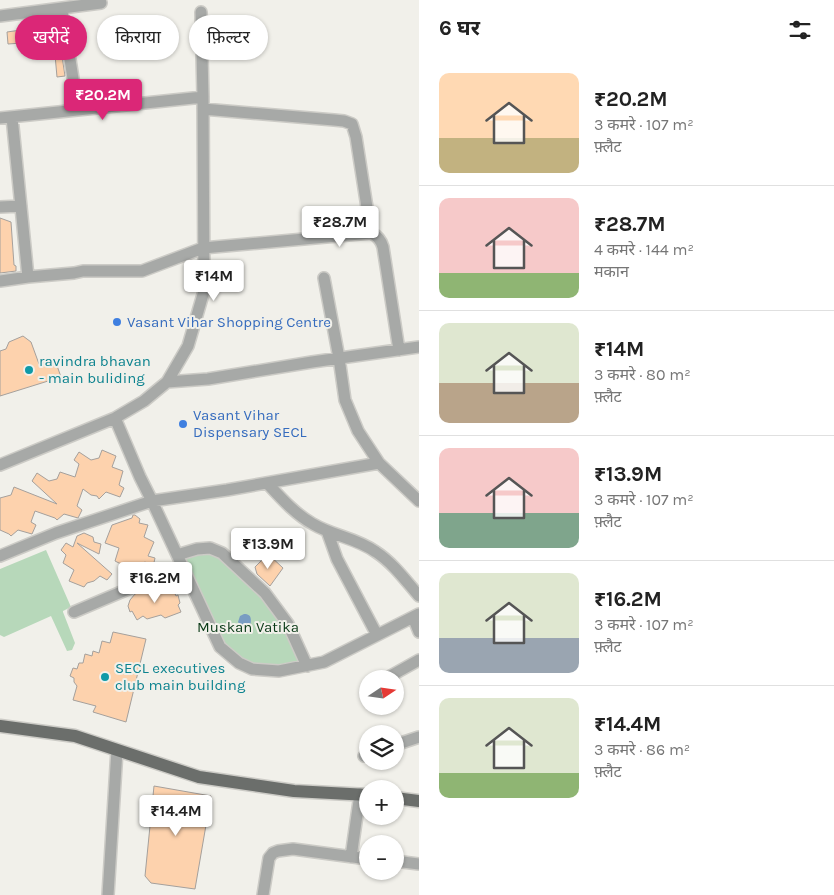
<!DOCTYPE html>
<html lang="hi">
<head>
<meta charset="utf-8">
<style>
  body { margin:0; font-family:Karla,"Noto Sans Devanagari",sans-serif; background:#f6f6f6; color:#222; height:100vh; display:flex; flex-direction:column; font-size:19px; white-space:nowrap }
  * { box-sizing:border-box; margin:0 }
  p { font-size:16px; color:#767676 }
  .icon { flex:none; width:28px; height:28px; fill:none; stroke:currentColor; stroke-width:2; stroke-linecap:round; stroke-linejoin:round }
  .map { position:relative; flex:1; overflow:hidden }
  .side { display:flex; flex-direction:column; background:#fff; width:415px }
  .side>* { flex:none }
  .hud { position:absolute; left:15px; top:15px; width:329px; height:45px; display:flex; gap:10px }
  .needle { width:32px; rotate:77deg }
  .controls { position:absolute; left:359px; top:670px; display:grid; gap:10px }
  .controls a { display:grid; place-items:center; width:45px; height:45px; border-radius:50%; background:#fff; box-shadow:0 1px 4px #0004; font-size:25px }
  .price { position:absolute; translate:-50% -42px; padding:0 11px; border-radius:5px; background:#fff; color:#222; font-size:16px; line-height:32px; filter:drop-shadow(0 1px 2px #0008) }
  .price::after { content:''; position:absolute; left:50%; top:30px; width:15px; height:11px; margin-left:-8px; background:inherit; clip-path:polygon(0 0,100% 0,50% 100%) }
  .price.current { background:#db2777; color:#fff }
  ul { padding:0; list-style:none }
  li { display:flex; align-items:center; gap:15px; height:125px; padding:0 20px }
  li+li { border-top:1px solid #e0e0e0 }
  li span { display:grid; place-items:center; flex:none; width:140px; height:100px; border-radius:10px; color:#555 }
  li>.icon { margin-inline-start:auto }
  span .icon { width:60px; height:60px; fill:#fffc; stroke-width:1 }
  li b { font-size:21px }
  h2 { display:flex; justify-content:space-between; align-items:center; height:60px; padding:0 20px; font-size:21px }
  .tag { padding:0 18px; border-radius:22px; background:#fff; box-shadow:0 1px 4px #0004; font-size:18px; line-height:45px }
  .tag.current { background:#db2777; color:#fff }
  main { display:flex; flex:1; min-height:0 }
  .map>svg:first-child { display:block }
</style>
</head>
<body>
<main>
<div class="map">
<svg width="419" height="895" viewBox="0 0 419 895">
  <rect width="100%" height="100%" fill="#f1f0ea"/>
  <!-- green -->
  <path fill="#b7d8ba" d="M 210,548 L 265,593 L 306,665 L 252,669 L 228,655 L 177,555 Z
    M 46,550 L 71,607 L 63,611 L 63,612 L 75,643 L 72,650 L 67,651 L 51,616 L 4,637 L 0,635 L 0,569 Z"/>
  <!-- water -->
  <path fill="#799cc2" d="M 244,614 C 253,614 251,621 250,628 L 242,627 L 238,622 L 240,616 Z"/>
  <!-- building -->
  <path fill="#fdd2ad" stroke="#a5a09c" d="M 39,25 L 40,35 L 22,39 L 22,43 L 8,44 L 7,32 L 28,29 L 28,26 Z
    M 60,43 L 65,76 L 57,77 L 54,44 Z
    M 0,218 L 11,222 L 14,265 L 16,266 L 16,271 L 0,273 Z
    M 23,336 L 31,342 L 39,364 L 55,360 L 61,377 L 0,396 L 0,351 L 6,349 L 9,342 Z
    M 102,450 L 116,456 L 112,467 L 123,471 L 119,485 L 124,488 L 120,497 L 106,492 L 99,499 L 97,496 L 91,495 L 83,489 L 77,506 L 82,510 L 78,518 L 64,514 L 57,520 L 55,518 L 35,511 L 31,522 L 36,525 L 32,534 L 18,530 L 11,536 L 9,534 L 0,530 L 0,498 L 11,495 L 14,487 L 57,504 L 32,481 L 37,473 L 49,481 L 57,479 L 60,472 L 75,477 L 79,464 L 74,460 L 79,452 L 91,460 L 99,458 Z
    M 133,515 L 135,515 L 140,519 L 139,523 L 148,525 L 144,537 L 154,542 L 148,556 L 155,558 L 153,567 L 145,562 L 136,567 L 132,566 L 129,568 L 115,561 L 119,548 L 105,543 L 112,525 L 132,518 Z
    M 84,533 L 93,537 L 94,542 L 101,544 L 99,554 L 77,543 L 112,574 L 107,580 L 100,576 L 94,581 L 87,583 L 84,587 L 69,581 L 74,570 L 63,563 L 66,555 L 61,550 L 66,543 L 73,547 L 77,536 Z
    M 268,554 L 283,568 L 270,586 L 257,574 L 255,567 Z
    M 170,582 L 176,596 L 178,595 L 180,603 L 178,605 L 181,612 L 165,618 L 161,615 L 147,619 L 143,616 L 137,620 L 132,611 L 130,612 L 128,606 L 130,600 L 135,594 L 147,589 L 152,596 L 163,591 L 163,585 Z
    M 113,632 L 146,639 L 126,722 L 93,712 L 96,706 L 73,700 L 77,686 L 74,682 L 74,678 L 70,676 L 73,668 L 77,669 L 79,663 L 83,663 L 85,654 L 92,656 L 93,651 L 99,653 L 102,641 L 110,643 Z
    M 154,786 L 211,796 L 195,889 L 151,883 L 145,876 Z"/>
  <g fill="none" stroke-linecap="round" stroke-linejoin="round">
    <defs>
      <path id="minor" d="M 62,9 L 78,110
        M 0,16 L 101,3 L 100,0
        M 203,109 L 334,120 L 344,121 L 352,124 L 356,137 L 371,233
        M 0,118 L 203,97
        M 0,207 L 21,206
        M 28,277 L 74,273 L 83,271 L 142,271 L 203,248 L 371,233 C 378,236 381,240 383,247 L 399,350
        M 324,278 L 339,358 L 345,400 L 358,431 L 379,463 L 419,501
        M 0,281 L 28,277 L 12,117
        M 167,382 L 208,379 L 312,362 L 419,347
        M 115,418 L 140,477 L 152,501 L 220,647 L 239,663 L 252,669 L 279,671 L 324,662 L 419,614
        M 0,465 L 115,418 L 144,401 L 167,382 L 188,346 L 204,291 L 203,97 L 201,12
        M 267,483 C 281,498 295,514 313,524 C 333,536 357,538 376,552 C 393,563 406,581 419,596
        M 327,531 L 337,559 L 377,635
        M 177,555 L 197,549 L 210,548 L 222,553 L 265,593 L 288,624 L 307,666
        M 0,556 L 56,533 L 152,501 L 227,490 L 379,463
        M 74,612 L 159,576 L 183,567
        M 413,617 L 419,632
        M 385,679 L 419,660
        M 395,745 L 419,737
        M 364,756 L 368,755
        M 351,857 L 360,794
        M 395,861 L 419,864
        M 108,895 L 117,750
        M 263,895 L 269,858 L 273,853 L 278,851 L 293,849 L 368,859"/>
      <path id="major" d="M 0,726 L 75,736 L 199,777 L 294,791 L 368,795
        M 395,798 L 419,801"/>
    </defs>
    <!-- minor casing -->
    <use href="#minor" stroke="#cccbc6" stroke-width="14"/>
    <!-- major casing -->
    <use href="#major" stroke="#cccbc6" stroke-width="15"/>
    <!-- minor -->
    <use href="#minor" stroke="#a7a9a7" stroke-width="11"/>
    <!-- major -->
    <use href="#major" stroke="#6b6e6b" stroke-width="12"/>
  </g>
  <!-- markers -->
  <g fill="#3f7fe0" stroke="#f1f0ea" stroke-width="2">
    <circle cx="117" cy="322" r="5"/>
    <circle cx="183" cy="424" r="5"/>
  </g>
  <g fill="#0f9aa8" stroke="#f1f0ea" stroke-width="2">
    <circle cx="29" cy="370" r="5"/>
    <circle cx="105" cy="677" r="5"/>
  </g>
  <g text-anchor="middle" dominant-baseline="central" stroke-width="4" stroke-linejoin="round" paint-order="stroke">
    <!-- shop labels -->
    <g font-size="15" fill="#366cbe" stroke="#f1f0ea" text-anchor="start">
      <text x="127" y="322">Vasant Vihar Shopping Centre</text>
      <text x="193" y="415">Vasant Vihar<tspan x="193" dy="17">Dispensary SECL</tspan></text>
    </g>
    <!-- culture labels -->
    <g font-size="15" fill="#0d838f" stroke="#f1f0ea" text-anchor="start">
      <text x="39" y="361">ravindra bhavan<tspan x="39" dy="17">- main buliding</tspan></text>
      <text x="115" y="668">SECL executives<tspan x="115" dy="17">club main building</tspan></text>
    </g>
    <!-- park labels -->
    <g font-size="15" fill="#093916" stroke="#f1f0ea">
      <text x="248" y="627">Muskan Vatika</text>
    </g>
  </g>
</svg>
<div class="controls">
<a><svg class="needle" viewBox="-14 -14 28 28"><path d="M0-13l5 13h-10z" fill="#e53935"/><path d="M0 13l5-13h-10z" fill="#767676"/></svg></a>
<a><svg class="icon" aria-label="layers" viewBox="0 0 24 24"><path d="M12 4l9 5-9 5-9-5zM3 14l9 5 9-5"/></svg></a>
<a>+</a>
<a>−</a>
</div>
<b class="price current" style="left:103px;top:121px">₹20.2M</b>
<b class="price" style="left:340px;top:248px">₹28.7M</b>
<b class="price" style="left:214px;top:302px">₹14M</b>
<b class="price" style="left:268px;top:570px">₹13.9M</b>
<b class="price" style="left:155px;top:604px">₹16.2M</b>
<b class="price" style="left:176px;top:837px">₹14.4M</b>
<div class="hud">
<a class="tag current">खरीदें</a>
<a class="tag">किराया</a>
<a class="tag">फ़िल्टर</a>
</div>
</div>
<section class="side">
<h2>6 घर<svg class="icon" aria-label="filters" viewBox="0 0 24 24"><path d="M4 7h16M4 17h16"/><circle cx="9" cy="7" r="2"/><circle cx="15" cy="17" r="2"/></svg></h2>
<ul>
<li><span style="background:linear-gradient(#ffd9b3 65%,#c2b280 0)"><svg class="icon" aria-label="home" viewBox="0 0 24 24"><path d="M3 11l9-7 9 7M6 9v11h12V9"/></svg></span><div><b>₹20.2M</b><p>3 कमरे · 107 m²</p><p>फ़्लैट</p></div></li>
<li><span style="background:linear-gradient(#f6c9c9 75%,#8fb573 0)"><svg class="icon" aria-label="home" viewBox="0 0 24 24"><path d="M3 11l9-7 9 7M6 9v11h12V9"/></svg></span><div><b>₹28.7M</b><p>4 कमरे · 144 m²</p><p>मकान</p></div></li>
<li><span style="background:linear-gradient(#dfe7d0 60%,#b9a48a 0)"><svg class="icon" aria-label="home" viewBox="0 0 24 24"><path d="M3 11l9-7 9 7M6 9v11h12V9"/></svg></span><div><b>₹14M</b><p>3 कमरे · 80 m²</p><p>फ़्लैट</p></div></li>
<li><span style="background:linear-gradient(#f6c9c9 65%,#7fa58c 0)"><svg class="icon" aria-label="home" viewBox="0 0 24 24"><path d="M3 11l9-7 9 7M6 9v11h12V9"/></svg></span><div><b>₹13.9M</b><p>3 कमरे · 107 m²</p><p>फ़्लैट</p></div></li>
<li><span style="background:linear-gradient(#dfe7d0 65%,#9aa5b1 0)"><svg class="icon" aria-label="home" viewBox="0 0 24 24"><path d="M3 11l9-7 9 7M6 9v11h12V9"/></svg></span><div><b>₹16.2M</b><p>3 कमरे · 107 m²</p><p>फ़्लैट</p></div></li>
<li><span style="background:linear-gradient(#dfe7d0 75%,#8fb573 0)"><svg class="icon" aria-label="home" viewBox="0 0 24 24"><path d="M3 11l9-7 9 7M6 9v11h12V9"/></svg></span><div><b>₹14.4M</b><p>3 कमरे · 86 m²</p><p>फ़्लैट</p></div></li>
</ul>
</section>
</main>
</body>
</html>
